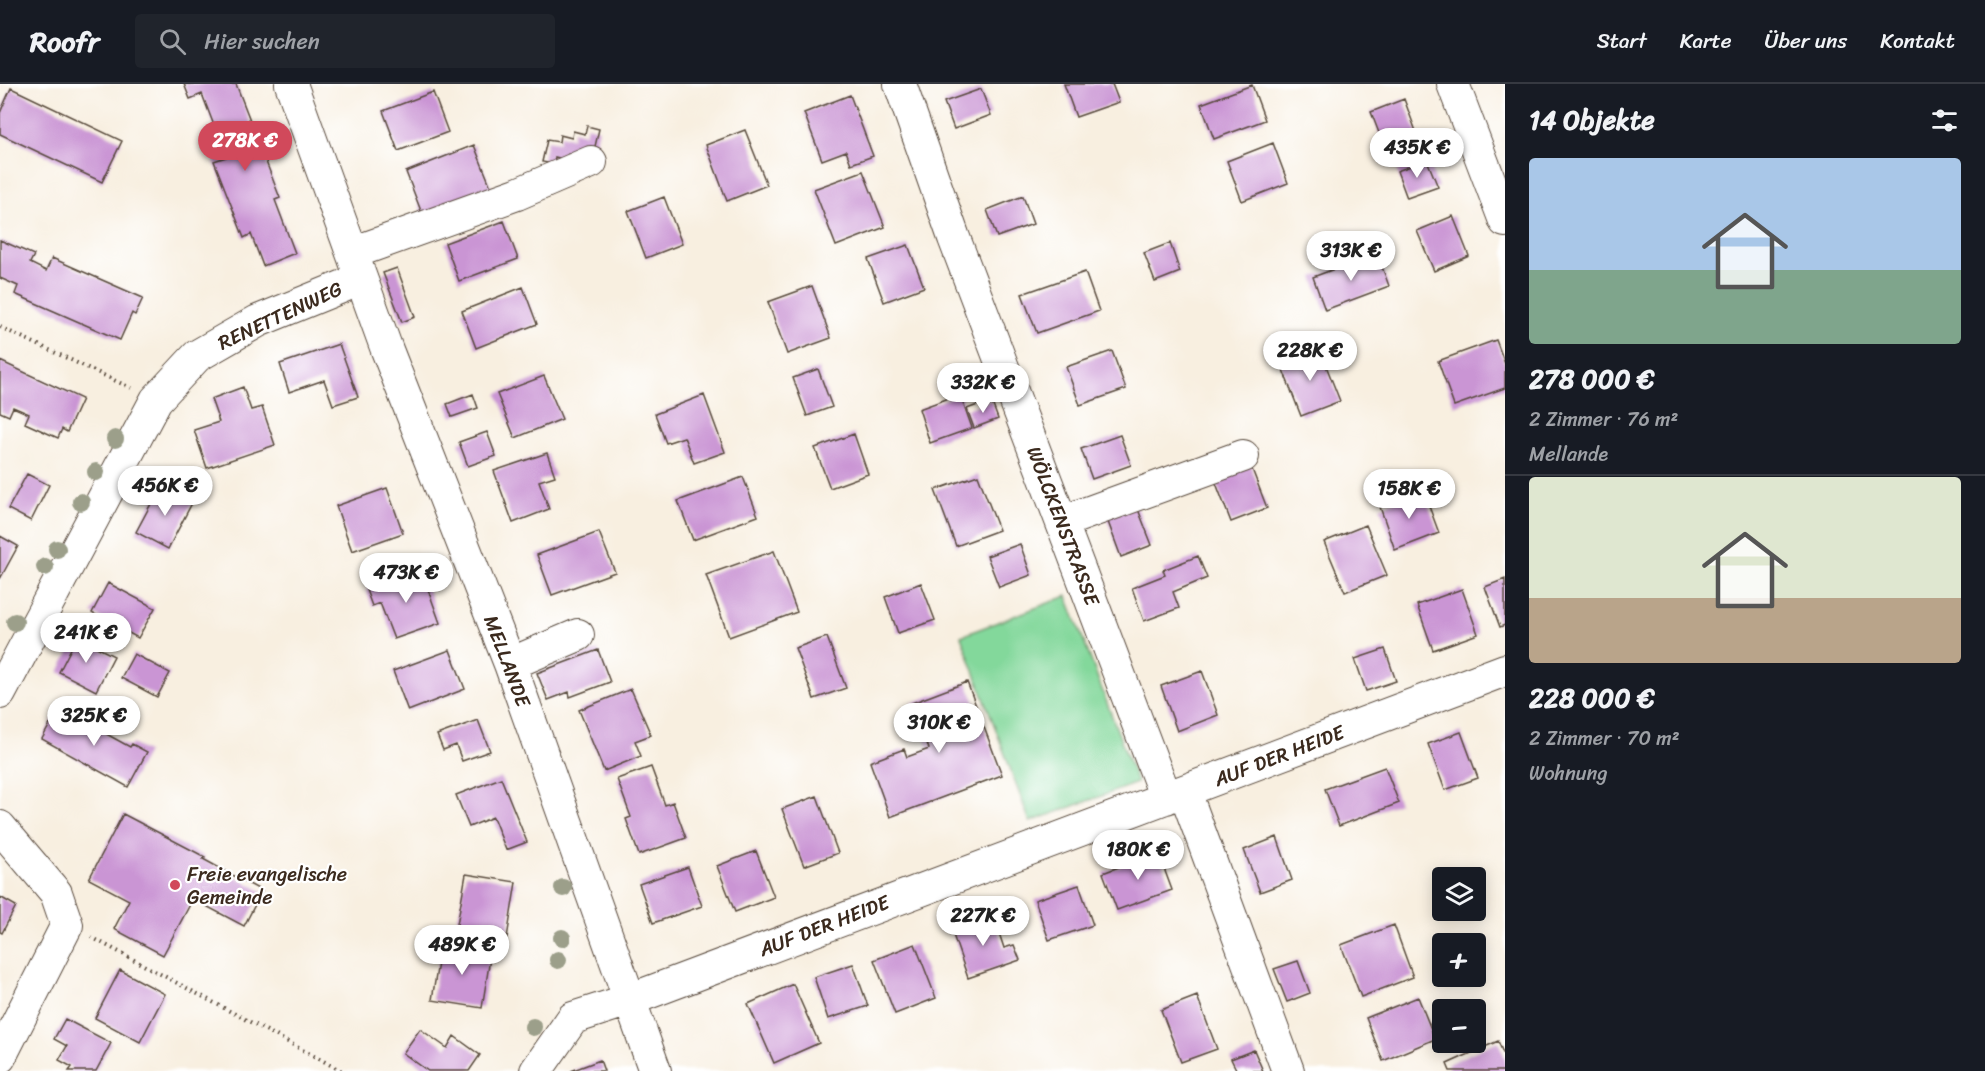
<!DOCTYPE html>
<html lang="de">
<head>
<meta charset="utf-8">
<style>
  body { margin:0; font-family:Sriracha,sans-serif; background:#20242c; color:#f1f3f6; height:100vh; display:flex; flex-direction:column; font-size:22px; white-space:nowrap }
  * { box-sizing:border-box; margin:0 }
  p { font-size:20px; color:#9ea1a6 }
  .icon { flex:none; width:33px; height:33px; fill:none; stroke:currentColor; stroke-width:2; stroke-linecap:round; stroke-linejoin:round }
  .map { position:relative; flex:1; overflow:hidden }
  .sheet { display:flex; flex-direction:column; background:#171b24; width:480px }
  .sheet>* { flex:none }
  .buttons { position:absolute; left:1432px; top:783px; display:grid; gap:12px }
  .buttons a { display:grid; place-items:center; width:54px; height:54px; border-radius:6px; background:#171b24; box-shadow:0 3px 15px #0003; font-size:30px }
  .price { position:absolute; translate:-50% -51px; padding:0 14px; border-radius:21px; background:#fff; color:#222; font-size:20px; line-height:39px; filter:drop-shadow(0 2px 3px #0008) }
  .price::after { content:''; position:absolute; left:50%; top:36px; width:18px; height:14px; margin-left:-9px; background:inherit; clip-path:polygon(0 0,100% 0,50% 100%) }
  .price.selected { background:#d1495b; color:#fff }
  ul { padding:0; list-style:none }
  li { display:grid; align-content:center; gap:12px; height:318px; padding:0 24px }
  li+li { border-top:2px solid #363941 }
  li span { display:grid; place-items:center; height:186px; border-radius:6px; color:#555 }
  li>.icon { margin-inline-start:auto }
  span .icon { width:108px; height:108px; fill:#fffc; stroke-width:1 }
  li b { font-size:26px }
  h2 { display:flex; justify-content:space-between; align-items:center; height:72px; padding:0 24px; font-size:26px }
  header { display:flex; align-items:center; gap:36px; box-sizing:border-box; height:84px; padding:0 30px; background:#171b24; border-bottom:2px solid #363941 }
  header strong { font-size:28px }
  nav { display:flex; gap:33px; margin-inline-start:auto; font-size:21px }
  .search { width:420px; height:54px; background:#20242c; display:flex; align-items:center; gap:15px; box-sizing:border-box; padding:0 21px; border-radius:6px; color:#9ea1a6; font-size:22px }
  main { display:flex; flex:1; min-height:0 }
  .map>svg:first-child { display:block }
</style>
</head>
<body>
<header>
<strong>Roofr</strong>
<div class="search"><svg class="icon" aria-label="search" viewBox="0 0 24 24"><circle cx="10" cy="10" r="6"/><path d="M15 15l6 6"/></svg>Hier suchen</div>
<nav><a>Start</a><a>Karte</a><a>Über uns</a><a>Kontakt</a></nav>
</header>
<main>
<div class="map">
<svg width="1505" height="987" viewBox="0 0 1505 987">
  <rect width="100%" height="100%" fill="#fff"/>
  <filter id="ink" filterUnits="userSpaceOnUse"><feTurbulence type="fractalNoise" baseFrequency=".0167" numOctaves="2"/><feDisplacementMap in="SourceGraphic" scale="12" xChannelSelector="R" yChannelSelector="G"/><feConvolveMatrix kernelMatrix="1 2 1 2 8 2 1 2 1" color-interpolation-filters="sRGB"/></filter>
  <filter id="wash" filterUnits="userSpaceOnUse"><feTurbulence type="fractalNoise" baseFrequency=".008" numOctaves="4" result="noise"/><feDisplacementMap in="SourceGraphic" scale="24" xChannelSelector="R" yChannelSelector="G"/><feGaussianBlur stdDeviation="1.35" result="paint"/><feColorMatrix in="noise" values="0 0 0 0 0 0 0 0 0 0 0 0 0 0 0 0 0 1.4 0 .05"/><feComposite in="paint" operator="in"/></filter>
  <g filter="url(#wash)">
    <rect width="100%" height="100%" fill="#f8efe0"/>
    <!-- green -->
    <path fill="#83d89b" stroke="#5f815c" stroke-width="1.5" d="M 1067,512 L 1137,699 L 1030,738 L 961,552 Z"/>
    <g id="blocks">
      <!-- building -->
      <path fill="#ca95d4" d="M 184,0 L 236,0 L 280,114 L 275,116 L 295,169 L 263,182 L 251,150 L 244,154 L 214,77 L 226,73 L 202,10 L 190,15 Z
        M 1064,0 L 1112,0 L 1119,18 L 1076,33 Z
        M 1252,1 L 1265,36 L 1214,55 L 1201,20 Z
        M 11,4 L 122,57 L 102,98 L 0,50 L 0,29 Z
        M 981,5 L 991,31 L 954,45 L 944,18 Z
        M 433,8 L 448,48 L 398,67 L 383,27 Z
        M 850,11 L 873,72 L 851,80 L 846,67 L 822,76 L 804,29 Z
        M 1404,15 L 1417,50 L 1384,62 L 1371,28 Z
        M 587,42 L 599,45 L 594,67 L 582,65 L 580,72 L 568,70 L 567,76 L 555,73 L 554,80 L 542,78 L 547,56 L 559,58 L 560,51 L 572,54 L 573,47 L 585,50 Z
        M 745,46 L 767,101 L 727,117 L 706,61 Z
        M 1273,59 L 1288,99 L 1242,117 L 1227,77 Z
        M 474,61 L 495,113 L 426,140 L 406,88 Z
        M 1427,76 L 1438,103 L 1407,114 L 1397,87 Z
        M 863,87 L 885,143 L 836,162 L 814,105 Z
        M 1023,112 L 1033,140 L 997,153 L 987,126 Z
        M 664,113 L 682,160 L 646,174 L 628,127 Z
        M 1453,132 L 1469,172 L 1434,187 L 1417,147 Z
        M 504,137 L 518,175 L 459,197 L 445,159 Z
        M 0,156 L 34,171 L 30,179 L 46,187 L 52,174 L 143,214 L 135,231 L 132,229 L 120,256 L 15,210 L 18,202 L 0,194 Z
        M 1170,159 L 1180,188 L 1155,198 L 1144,169 Z
        M 908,161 L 924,203 L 884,218 L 868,175 Z
        M 1377,169 L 1389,202 L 1325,226 L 1313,193 Z
        M 397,184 L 415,233 L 402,238 L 383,189 Z
        M 1085,188 L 1099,227 L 1037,249 L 1022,210 Z
        M 812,202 L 831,254 L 787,270 L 768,218 Z
        M 523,203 L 537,240 L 476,264 L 462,227 Z
        M 1496,256 L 1505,280 L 1505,304 L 1454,322 L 1438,277 Z
        M 339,260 L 358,313 L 333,321 L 324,296 L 289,308 L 280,280 Z
        M 1319,264 L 1340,317 L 1301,332 L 1280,278 Z
        M 1112,267 L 1126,305 L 1080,321 L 1066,283 Z
        M 0,277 L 82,315 L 67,348 L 62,345 L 58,354 L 25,339 L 29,330 L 13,323 L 9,332 L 0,328 Z
        M 818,285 L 832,323 L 807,332 L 793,294 Z
        M 544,292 L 562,335 L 515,354 L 497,310 Z
        M 243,303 L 251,326 L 262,323 L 275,361 L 207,384 L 194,346 L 219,338 L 211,315 Z
        M 473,310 L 478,324 L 452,333 L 447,320 Z
        M 960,310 L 972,344 L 930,359 L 919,325 Z
        M 704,311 L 725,368 L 694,379 L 684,353 L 666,359 L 655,330 Z
        M 991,316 L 998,335 L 974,344 L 967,325 Z
        M 487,348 L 496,372 L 468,382 L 459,358 Z
        M 854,350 L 868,390 L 830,404 L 815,364 Z
        M 1120,351 L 1131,381 L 1092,395 L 1081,365 Z
        M 547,369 L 555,392 L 539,397 L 549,425 L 513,439 L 494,387 Z
        M 1250,380 L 1267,424 L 1231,438 L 1214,394 Z
        M 27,390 L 49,401 L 31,437 L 8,425 Z
        M 978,391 L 999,446 L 956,462 L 935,406 Z
        M 743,393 L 758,432 L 693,456 L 678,417 Z
        M 161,401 L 193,417 L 168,465 L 136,448 Z
        M 387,404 L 403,449 L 352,467 L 336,422 Z
        M 1423,406 L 1439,449 L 1395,466 L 1380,423 Z
        M 1134,415 L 1152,461 L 1121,473 L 1104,427 Z
        M 1366,441 L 1387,491 L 1345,508 L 1324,458 Z
        M 599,448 L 615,488 L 552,511 L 537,471 Z
        M 0,452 L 18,462 L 0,495 Z
        M 1020,460 L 1031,491 L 999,503 L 987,472 Z
        M 774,467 L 797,528 L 729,553 L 706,491 Z
        M 1198,472 L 1207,494 L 1173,508 L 1179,524 L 1144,537 L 1132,504 L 1165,491 L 1163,486 Z
        M 421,486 L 440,539 L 394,555 L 380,519 L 372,522 L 366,506 Z
        M 1505,495 L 1505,541 L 1500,543 L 1485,503 Z
        M 108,499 L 155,524 L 138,554 L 92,529 Z
        M 921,499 L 935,536 L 898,549 L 885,513 Z
        M 1462,505 L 1478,550 L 1433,566 L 1417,521 Z
        M 77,553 L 114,572 L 96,607 L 59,588 Z
        M 827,553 L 846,604 L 814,615 L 795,564 Z
        M 1385,565 L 1396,597 L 1366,607 L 1355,575 Z
        M 450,566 L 465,605 L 408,627 L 393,587 Z
        M 598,566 L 610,598 L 570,613 L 569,608 L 548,616 L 537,589 Z
        M 134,570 L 170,589 L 157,613 L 121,594 Z
        M 1202,587 L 1218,631 L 1177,647 L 1161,602 Z
        M 967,598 L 1002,691 L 890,733 L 870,678 L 904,665 L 907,673 L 929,665 L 912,619 Z
        M 631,605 L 651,651 L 635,657 L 641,672 L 604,687 L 579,626 Z
        M 59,624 L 130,663 L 132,660 L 147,668 L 128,703 L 42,655 Z
        M 478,636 L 490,667 L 462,677 L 456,661 L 443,666 L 437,651 Z
        M 1461,648 L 1478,694 L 1445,706 L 1428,660 Z
        M 651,683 L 665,721 L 673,718 L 686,754 L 639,771 L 626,735 L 631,733 L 617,695 Z
        M 1385,683 L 1399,719 L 1339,742 L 1325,705 Z
        M 501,694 L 527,758 L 506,766 L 493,733 L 469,743 L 456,711 Z
        M 817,712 L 838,769 L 804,782 L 782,725 Z
        M 123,730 L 205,773 L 203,775 L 262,807 L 244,842 L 193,815 L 163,871 L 114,845 L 129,816 L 89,795 Z
        M 1277,753 L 1292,796 L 1260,808 L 1244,766 Z
        M 756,767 L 774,813 L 735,828 L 717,782 Z
        M 1158,768 L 1172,806 L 1117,826 L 1103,789 Z
        M 688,783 L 702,822 L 653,839 L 639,800 Z
        M 466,790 L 516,798 L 507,854 L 456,846 Z
        M 1079,801 L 1093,841 L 1049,856 L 1035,816 Z
        M 0,813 L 16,822 L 2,849 L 0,848 Z
        M 993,831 L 1004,864 L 1014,861 L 1020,876 L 968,894 L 951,845 Z
        M 1394,841 L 1413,893 L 1361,913 L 1341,861 Z
        M 441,860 L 491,868 L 482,924 L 432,916 Z
        M 915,860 L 936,914 L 895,930 L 874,876 Z
        M 1298,877 L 1310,909 L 1287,918 L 1274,885 Z
        M 853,880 L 868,922 L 828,935 L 814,893 Z
        M 120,886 L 165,910 L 140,958 L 95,934 Z
        M 793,900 L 819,959 L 774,979 L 748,920 Z
        M 1197,912 L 1217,965 L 1181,978 L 1161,926 Z
        M 1418,913 L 1435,955 L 1383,977 L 1366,934 Z
        M 65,935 L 111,959 L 96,987 L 69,987 L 72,983 L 59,976 L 67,962 L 54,955 Z
        M 420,945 L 447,964 L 454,952 L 480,971 L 469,987 L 428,987 L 403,969 Z
        M 1498,957 L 1505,974 L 1505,987 L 1450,987 L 1447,980 Z
        M 1254,966 L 1263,987 L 1237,987 L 1231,975 Z
        M 600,976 L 604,987 L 571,987 Z"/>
    </g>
  </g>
  <g filter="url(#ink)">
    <use href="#blocks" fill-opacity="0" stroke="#57483b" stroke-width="1.5"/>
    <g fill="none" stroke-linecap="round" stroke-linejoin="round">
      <defs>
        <path id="minor" d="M 291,0 L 387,266 L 510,580 L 655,987
          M 900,0 L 954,154 L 1166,714
          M 1453,0 L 1505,137
          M 352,169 L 517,110 L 591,78
          M 1062,438 L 1243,372
          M 510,580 L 578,551
          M 0,609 L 156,316 L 197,272 L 258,237 L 361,195
          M 1185,708 L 1288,987
          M 0,743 L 56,809 L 67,841 L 0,973
          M 536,987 L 573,934 L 629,916 L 1505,586"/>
      </defs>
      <!-- minor casing -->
      <use href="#minor" stroke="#57483b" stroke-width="34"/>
      <!-- path -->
      <path stroke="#57483b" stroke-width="4" stroke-dasharray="1.5 4.5" stroke-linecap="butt" d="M 0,243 L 131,304
        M 91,853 L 342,987"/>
      <!-- minor -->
      <use href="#minor" stroke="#fff" stroke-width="32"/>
    </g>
    <!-- trees -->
    <g fill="#9c9f8a">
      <circle cx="115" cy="355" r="9"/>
      <circle cx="96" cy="388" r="9"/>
      <circle cx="81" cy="418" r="9"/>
      <circle cx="57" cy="465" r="9"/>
      <circle cx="45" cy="483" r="9"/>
      <circle cx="15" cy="538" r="9"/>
      <circle cx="563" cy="804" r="9"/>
      <circle cx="562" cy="854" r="9"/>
      <circle cx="558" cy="876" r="9"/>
      <circle cx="533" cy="943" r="9"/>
    </g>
  </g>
  <!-- markers -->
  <circle fill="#d1495b" stroke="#fff" stroke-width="2" cx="175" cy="801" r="6"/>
  <g text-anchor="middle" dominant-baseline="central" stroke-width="4.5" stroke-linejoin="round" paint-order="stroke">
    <!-- street labels -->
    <g font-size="20" fill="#3b2a1e" stroke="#fff">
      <text transform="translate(280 232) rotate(-25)">RENETTENWEG</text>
      <text transform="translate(1063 442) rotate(69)">WÖLCKENSTRASSE</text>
      <text transform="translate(507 577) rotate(69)">MELLANDE</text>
      <text transform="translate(1279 672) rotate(-21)">AUF DER HEIDE</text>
      <text transform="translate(824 842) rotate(-21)">AUF DER HEIDE</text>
    </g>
    <!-- poi labels -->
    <g font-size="20" fill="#3b2a1e" stroke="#fff" text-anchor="start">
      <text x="187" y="790">Freie evangelische<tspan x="187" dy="23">Gemeinde</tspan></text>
    </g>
  </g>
</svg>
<div class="buttons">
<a><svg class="icon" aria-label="layers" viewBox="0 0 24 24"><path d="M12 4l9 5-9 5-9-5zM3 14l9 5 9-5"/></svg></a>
<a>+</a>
<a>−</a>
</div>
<b class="price selected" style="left:245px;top:88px">278K €</b>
<b class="price" style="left:1417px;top:95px">435K €</b>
<b class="price" style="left:1351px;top:198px">313K €</b>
<b class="price" style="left:1310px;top:298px">228K €</b>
<b class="price" style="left:983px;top:330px">332K €</b>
<b class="price" style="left:165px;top:433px">456K €</b>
<b class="price" style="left:1409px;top:436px">158K €</b>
<b class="price" style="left:406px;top:520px">473K €</b>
<b class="price" style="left:86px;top:580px">241K €</b>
<b class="price" style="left:94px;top:663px">325K €</b>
<b class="price" style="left:939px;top:670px">310K €</b>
<b class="price" style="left:1138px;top:797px">180K €</b>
<b class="price" style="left:983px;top:863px">227K €</b>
<b class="price" style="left:462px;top:892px">489K €</b>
</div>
<section class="sheet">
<h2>14 Objekte<svg class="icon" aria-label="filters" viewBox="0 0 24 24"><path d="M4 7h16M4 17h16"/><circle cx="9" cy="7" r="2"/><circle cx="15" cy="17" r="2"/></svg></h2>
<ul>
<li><span style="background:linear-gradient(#a9c7e8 60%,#7fa58c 0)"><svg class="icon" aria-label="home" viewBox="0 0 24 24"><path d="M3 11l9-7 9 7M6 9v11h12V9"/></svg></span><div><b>278 000 €</b><p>2 Zimmer · 76 m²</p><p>Mellande</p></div></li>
<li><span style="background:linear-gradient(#dfe7d0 65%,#b9a48a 0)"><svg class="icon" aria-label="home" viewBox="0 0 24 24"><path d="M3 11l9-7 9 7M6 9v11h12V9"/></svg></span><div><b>228 000 €</b><p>2 Zimmer · 70 m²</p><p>Wohnung</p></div></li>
</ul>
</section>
</main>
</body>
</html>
